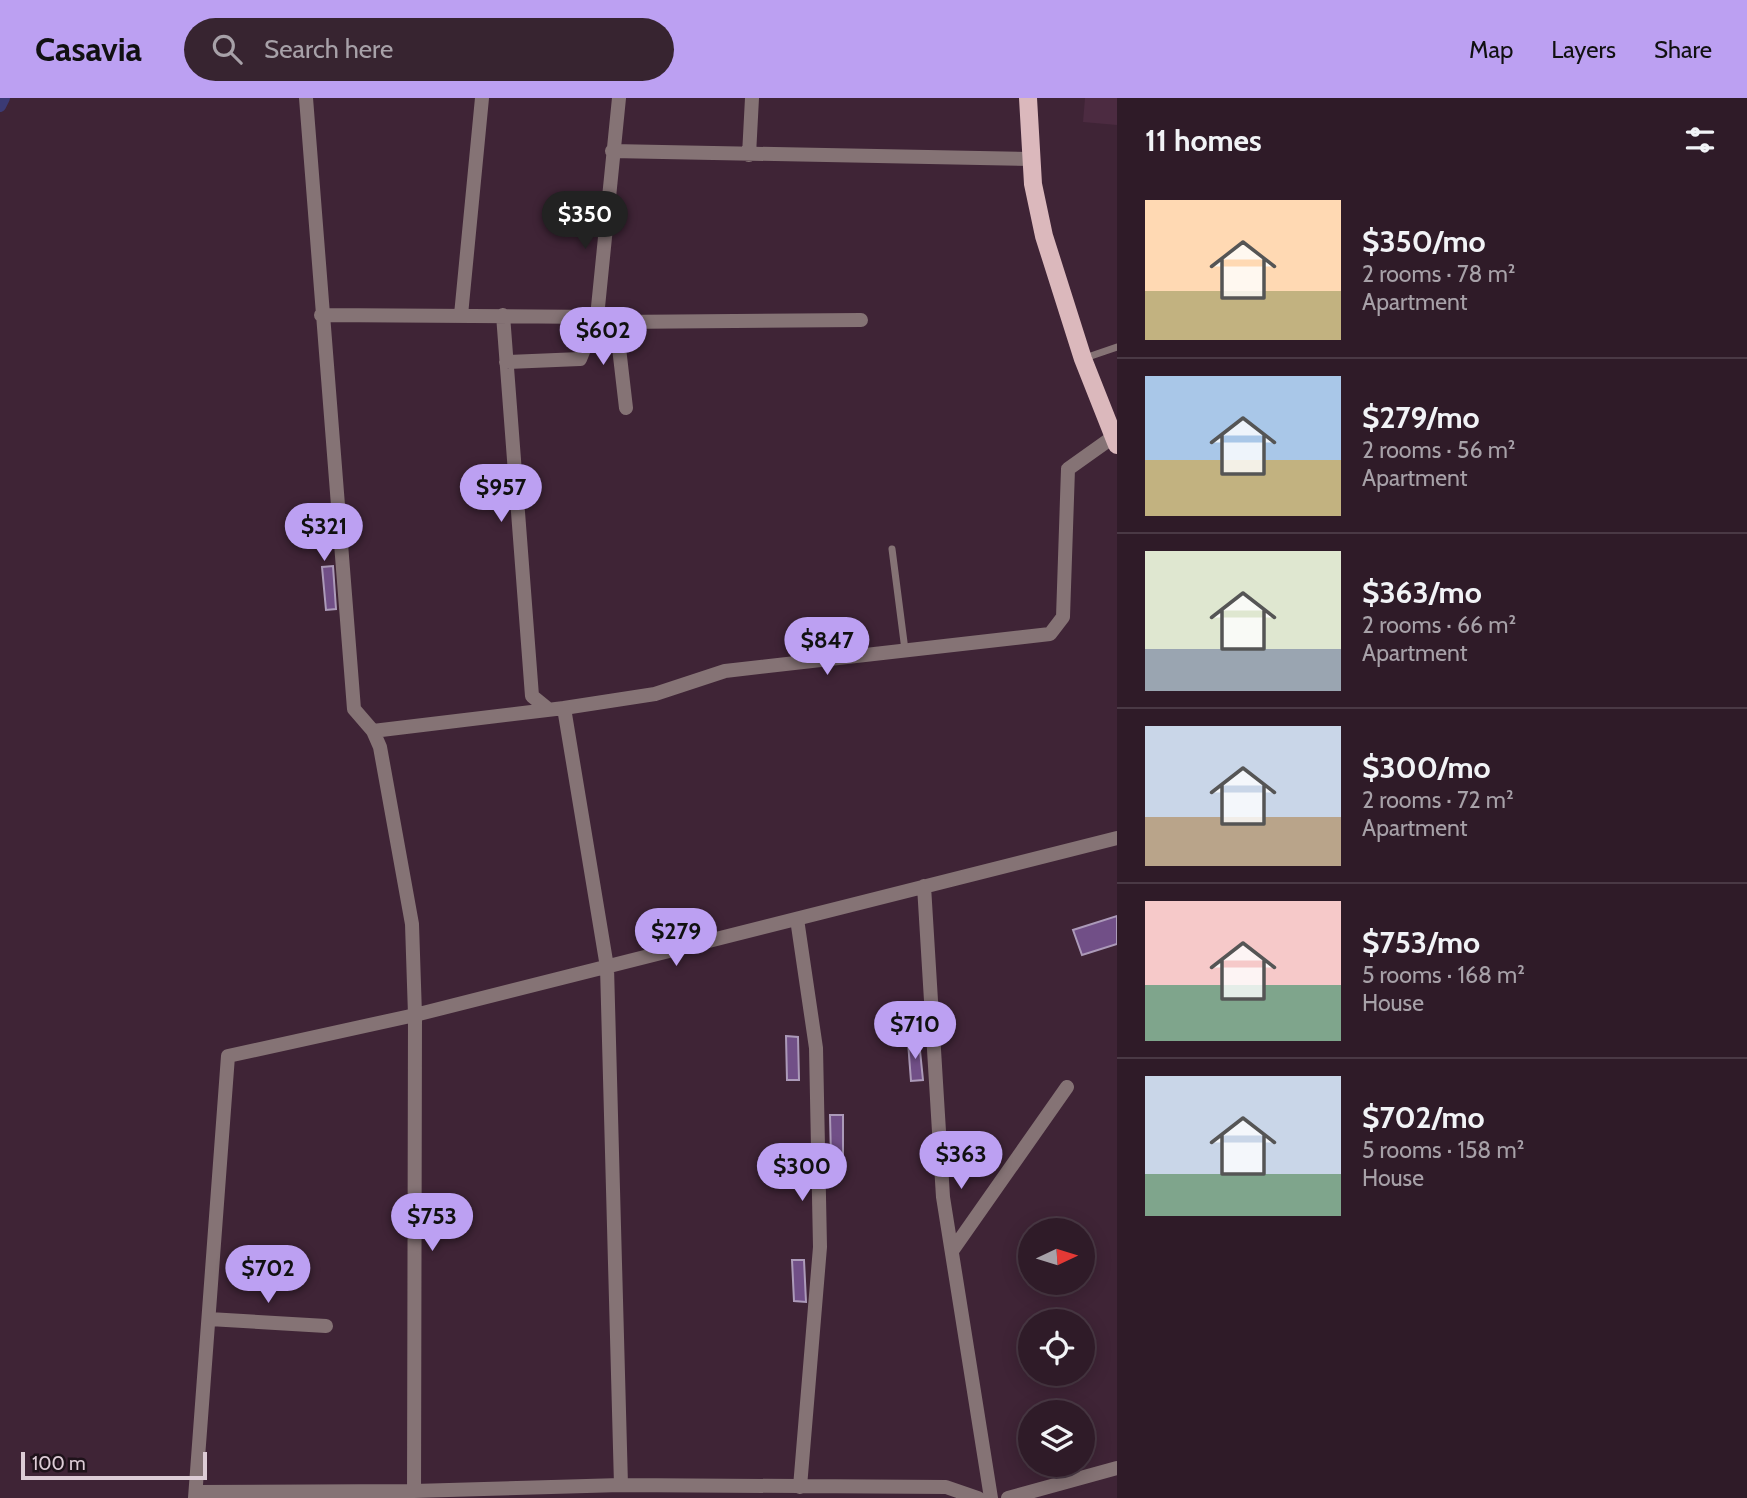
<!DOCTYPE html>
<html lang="en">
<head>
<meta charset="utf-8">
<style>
  body { margin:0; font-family:Cabin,sans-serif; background:#372430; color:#f1f3f6; height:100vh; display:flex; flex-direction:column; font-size:26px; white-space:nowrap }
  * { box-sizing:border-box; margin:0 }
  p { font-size:23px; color:#a7a1a8 }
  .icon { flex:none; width:38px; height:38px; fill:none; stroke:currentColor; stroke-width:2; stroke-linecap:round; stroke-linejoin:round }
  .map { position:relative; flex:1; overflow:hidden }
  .details { display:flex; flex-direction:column; background:#2f1b28; width:630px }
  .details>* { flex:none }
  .needle { width:46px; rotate:86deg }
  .fabs { position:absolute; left:1018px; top:1120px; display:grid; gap:14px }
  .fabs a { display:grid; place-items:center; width:77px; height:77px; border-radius:50%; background:#2f1b28; box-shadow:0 4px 18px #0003,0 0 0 2px #4a3945; font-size:35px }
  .scale { position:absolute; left:21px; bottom:18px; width:186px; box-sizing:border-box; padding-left:7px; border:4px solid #ddccd6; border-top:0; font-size:19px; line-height:24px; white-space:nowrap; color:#ddccd6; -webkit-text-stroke:5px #1e121a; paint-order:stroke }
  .price { position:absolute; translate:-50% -60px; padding:0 16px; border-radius:24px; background:#bca0f2; color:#111; font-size:23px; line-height:46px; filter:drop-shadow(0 2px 4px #0008) }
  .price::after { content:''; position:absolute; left:50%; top:42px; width:21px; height:16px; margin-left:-10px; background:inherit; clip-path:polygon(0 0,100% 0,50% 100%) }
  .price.current { background:#222; color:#fff }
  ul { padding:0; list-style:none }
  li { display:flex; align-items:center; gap:21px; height:175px; padding:0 28px }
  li+li { border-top:2px solid #4a3945 }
  li span { display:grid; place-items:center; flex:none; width:196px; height:140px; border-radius:0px; color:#555 }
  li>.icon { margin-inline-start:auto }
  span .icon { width:84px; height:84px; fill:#fffc; stroke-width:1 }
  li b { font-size:30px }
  h2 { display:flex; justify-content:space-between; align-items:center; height:84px; padding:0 28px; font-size:30px }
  header { display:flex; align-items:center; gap:42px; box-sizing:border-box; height:98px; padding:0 35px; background:#bca0f2; color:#111 }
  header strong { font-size:33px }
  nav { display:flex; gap:38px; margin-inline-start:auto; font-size:24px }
  .search { width:490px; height:63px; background:#372430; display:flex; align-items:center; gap:18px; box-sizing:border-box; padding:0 24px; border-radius:38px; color:#a7a1a8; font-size:26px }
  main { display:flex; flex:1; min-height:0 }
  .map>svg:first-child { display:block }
</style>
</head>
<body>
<header>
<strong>Casavia</strong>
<div class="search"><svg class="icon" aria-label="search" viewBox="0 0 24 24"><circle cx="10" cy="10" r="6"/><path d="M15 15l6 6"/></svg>Search here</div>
<nav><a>Map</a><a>Layers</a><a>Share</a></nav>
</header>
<main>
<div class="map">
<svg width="1117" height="1400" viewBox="0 0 1117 1400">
  <rect width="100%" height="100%" fill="#3f2436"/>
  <!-- built -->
  <path fill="#4c2b41" d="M 1085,0 L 1117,0 L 1117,27 L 1083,24 Z"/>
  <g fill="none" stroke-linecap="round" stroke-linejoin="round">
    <!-- canal -->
    <path stroke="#3b3a74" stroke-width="12" d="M 0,8 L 4,0"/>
  </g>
  <!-- building -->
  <path fill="#714f87" stroke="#ac9ab9" stroke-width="2" d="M 333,468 L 336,511 L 326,512 L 322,469 Z
    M 1117,818 L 1117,846 L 1082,857 L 1073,832 Z
    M 786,938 L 798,939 L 799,982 L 787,982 Z
    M 919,943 L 923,982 L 911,983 L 908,944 Z
    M 830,1017 L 843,1017 L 843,1060 L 831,1060 Z
    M 792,1162 L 804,1162 L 806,1204 L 794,1203 Z"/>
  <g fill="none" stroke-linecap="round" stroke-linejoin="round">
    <!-- service -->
    <path stroke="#857375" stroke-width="7" d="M 1085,260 L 1117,249
      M 892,451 L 905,552"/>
    <!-- minor -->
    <path stroke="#857375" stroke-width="14" d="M 306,0 L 354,611 L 373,633 L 380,649 L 412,826 L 415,917 L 414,1400
      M 612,53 L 1031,61
      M 749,57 L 752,0
      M 321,217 L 597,219 L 616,224 L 861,222
      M 461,217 L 482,0
      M 503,217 L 532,598 L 548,611
      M 616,224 L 626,310
      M 506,264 L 580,261 L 597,219 L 619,0
      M 564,610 L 607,869 L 621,1387
      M 373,633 L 564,610 L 655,596 L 725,573 L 1050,536 L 1063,519 L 1068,371 L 1113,339
      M 924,788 L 943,1099 L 991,1400
      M 797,821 L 816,950 L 820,1149 L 800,1389
      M 952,1153 L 1067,989
      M 209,1221 L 326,1228
      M 196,1394 L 414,1393 L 621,1387 L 946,1389 L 978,1400
      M 195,1400 L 228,958 L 415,917 L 1117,740
      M 1008,1400 L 1117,1370"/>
    <!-- primary -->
    <path stroke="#dbb8bc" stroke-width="18" d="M 1028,0 L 1033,86 L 1044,138 L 1083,261 L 1117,347"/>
  </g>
</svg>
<div class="fabs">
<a><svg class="needle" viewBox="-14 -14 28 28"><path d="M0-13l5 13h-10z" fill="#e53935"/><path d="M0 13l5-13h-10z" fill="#a7a1a8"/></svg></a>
<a><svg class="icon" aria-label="locate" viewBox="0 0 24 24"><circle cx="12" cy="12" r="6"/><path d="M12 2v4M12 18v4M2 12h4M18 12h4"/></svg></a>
<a><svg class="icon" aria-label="layers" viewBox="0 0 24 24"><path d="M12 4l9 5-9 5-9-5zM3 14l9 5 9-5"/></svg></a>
</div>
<div class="scale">100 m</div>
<b class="price current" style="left:585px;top:153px">$350</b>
<b class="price" style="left:603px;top:269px">$602</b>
<b class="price" style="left:501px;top:426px">$957</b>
<b class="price" style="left:324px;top:465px">$321</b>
<b class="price" style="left:827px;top:579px">$847</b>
<b class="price" style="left:676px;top:870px">$279</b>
<b class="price" style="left:915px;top:963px">$710</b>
<b class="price" style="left:961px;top:1093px">$363</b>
<b class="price" style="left:802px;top:1105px">$300</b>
<b class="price" style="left:432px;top:1155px">$753</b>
<b class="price" style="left:268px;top:1207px">$702</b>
</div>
<section class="details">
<h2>11 homes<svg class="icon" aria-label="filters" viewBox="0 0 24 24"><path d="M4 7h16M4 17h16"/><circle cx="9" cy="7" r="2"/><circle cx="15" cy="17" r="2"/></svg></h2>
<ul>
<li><span style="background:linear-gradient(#ffd9b3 65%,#c2b280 0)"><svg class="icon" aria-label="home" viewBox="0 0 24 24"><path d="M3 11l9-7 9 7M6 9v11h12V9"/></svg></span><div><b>$350/mo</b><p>2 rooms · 78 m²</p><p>Apartment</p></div></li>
<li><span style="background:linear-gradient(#a9c7e8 60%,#c2b280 0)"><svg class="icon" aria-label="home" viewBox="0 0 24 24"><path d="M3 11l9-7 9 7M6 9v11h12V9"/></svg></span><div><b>$279/mo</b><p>2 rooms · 56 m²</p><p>Apartment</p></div></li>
<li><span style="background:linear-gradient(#dfe7d0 70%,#9aa5b1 0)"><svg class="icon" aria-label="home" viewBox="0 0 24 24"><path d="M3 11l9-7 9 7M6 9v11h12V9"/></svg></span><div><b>$363/mo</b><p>2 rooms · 66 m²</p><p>Apartment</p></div></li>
<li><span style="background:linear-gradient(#c9d6e8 65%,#b9a48a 0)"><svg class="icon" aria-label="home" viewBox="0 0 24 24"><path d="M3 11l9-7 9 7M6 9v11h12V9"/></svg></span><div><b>$300/mo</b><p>2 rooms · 72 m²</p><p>Apartment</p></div></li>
<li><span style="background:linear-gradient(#f6c9c9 60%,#7fa58c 0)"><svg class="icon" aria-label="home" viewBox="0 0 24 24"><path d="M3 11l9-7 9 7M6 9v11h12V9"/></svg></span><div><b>$753/mo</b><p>5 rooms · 168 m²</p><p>House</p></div></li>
<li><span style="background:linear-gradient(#c9d6e8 70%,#7fa58c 0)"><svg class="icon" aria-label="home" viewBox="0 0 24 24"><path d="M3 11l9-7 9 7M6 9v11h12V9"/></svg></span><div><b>$702/mo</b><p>5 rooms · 158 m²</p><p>House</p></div></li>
</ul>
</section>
</main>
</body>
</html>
